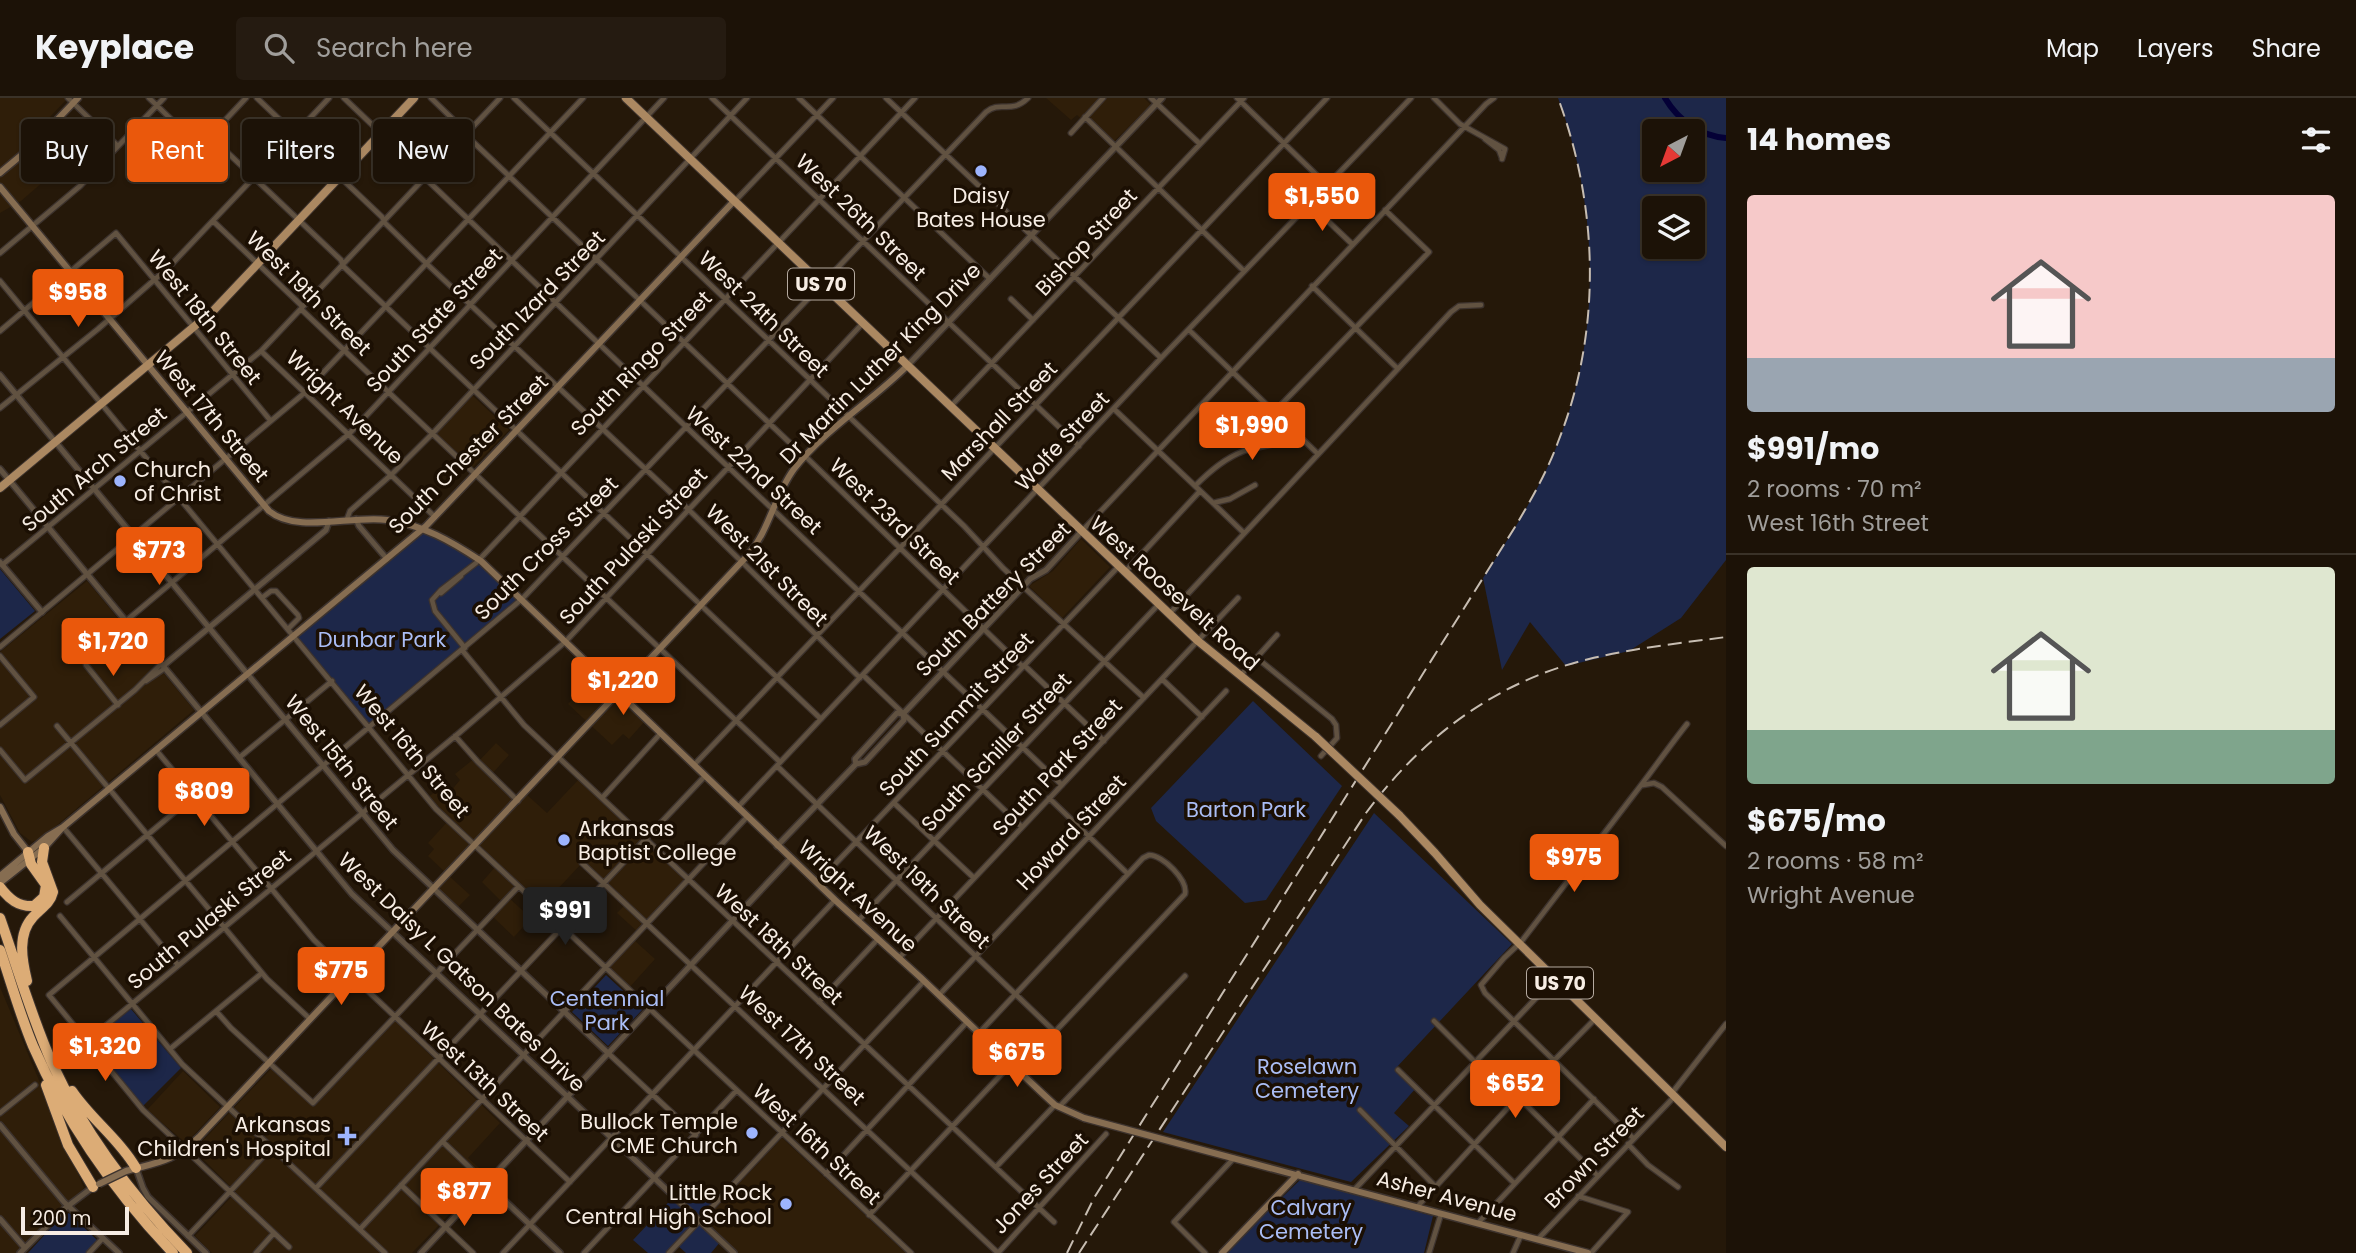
<!DOCTYPE html>
<html lang="en">
<head>
<meta charset="utf-8">
<style>
  body { margin:0; font-family:Poppins,sans-serif; background:#251b11; color:#f1f3f6; height:100vh; display:flex; flex-direction:column; font-size:26px; white-space:nowrap }
  * { box-sizing:border-box; margin:0 }
  p { font-size:23px; color:#a09e9b }
  .icon { flex:none; width:38px; height:38px; fill:none; stroke:currentColor; stroke-width:2; stroke-linecap:round; stroke-linejoin:round }
  .map { position:relative; flex:1; overflow:hidden }
  .panel { display:flex; flex-direction:column; background:#1c1207; width:630px }
  .panel>* { flex:none }
  .hud { position:absolute; left:21px; top:21px; width:665px; height:63px; display:flex; gap:14px }
  .needle { width:46px; rotate:221deg }
  .tools { position:absolute; left:1642px; top:21px; display:grid; gap:14px }
  .tools a { display:grid; place-items:center; width:63px; height:63px; border-radius:7px; background:#1c1207; box-shadow:0 2px 5px #0004,0 0 0 2px #3a3228; font-size:35px }
  .scale { position:absolute; left:21px; bottom:18px; width:108px; box-sizing:border-box; padding-left:7px; border:4px solid #f7ede4; border-top:0; font-size:19px; line-height:24px; white-space:nowrap; color:#f7ede4; -webkit-text-stroke:5px #1b0f03; paint-order:stroke }
  .price { position:absolute; translate:-50% -60px; padding:0 16px; border-radius:7px; background:#ea580c; color:#fff; font-size:23px; line-height:46px; filter:drop-shadow(0 2px 4px #0008) }
  .price::after { content:''; position:absolute; left:50%; top:42px; width:21px; height:16px; margin-left:-10px; background:inherit; clip-path:polygon(0 0,100% 0,50% 100%) }
  .price.active { background:#222; color:#fff }
  ul { padding:0; list-style:none }
  li { display:grid; align-content:center; gap:14px; height:371px; padding:0 21px }
  li+li { border-top:2px solid #3a3228 }
  li span { display:grid; place-items:center; height:217px; border-radius:7px; color:#555 }
  li>.icon { margin-inline-start:auto }
  span .icon { width:126px; height:126px; fill:#fffc; stroke-width:1 }
  li b { font-size:30px }
  h2 { display:flex; justify-content:space-between; align-items:center; height:84px; padding:0 21px; font-size:30px }
  .chip { padding:0 24px; border-radius:7px; background:#1c1207; box-shadow:0 2px 5px #0004,0 0 0 2px #3a3228; font-size:24px; line-height:63px }
  .chip.active { background:#ea580c; color:#fff }
  header { display:flex; align-items:center; gap:42px; box-sizing:border-box; height:98px; padding:0 35px; background:#1c1207; border-bottom:2px solid #3a3228 }
  header strong { font-size:33px }
  nav { display:flex; gap:38px; margin-inline-start:auto; font-size:24px }
  .search { width:490px; height:63px; background:#251b11; display:flex; align-items:center; gap:18px; box-sizing:border-box; padding:0 24px; border-radius:7px; color:#a09e9b; font-size:26px }
  main { display:flex; flex:1; min-height:0 }
  .map>svg:first-child { display:block }
</style>
</head>
<body>
<header>
<strong>Keyplace</strong>
<div class="search"><svg class="icon" aria-label="search" viewBox="0 0 24 24"><circle cx="10" cy="10" r="6"/><path d="M15 15l6 6"/></svg>Search here</div>
<nav><a>Map</a><a>Layers</a><a>Share</a></nav>
</header>
<main>
<div class="map">
<svg width="1726" height="1155" viewBox="0 0 1726 1155">
  <rect width="100%" height="100%" fill="#251809"/>
  <!-- built -->
  <path fill="#2f1e09" d="M 0,0 L 65,0 L 66,2 L 48,21 L 79,47 L 58,71 L 21,103 L 0,115 Z
    M 1046,0 L 1144,0 L 1151,7 L 1110,47 L 1077,17 L 1071,22 Z
    M 472,297 L 509,332 L 472,370 L 436,335 Z
    M 1081,441 L 1110,469 L 1062,520 L 1029,488 L 1053,473 Z
    M 87,483 L 194,612 L 44,738 L 32,744 L 20,735 L 0,697 L 0,554 Z
    M 597,575 L 646,622 L 629,641 L 623,636 L 612,647 L 568,606 Z
    M 496,645 L 509,657 L 491,677 L 517,703 L 525,695 L 547,715 L 580,680 L 689,783 L 639,835 L 617,815 L 625,807 L 582,765 L 540,810 L 519,790 L 509,800 L 531,820 L 514,839 L 492,818 L 503,805 L 482,784 L 496,768 L 475,749 L 448,777 L 470,797 L 456,811 L 435,791 L 448,777 L 428,758 L 434,751 L 428,745 L 448,723 L 427,700 L 444,687 L 450,694 L 460,682 L 455,676 L 475,660 L 478,664 Z
    M 634,842 L 655,861 L 628,891 L 606,870 Z
    M 0,889 L 84,1090 L 23,1155 L 0,1155 Z
    M 395,923 L 500,1025 L 468,1060 L 487,1077 L 412,1155 L 212,1155 L 195,1138 L 236,1094 L 194,1052 L 271,971 L 314,1009 Z
    M 183,973 L 220,1009 L 186,1045 L 147,1012 Z
    M 782,1040 L 906,1155 L 739,1155 L 724,1142 L 721,1143 L 723,1140 L 705,1121 Z"/>
  <!-- green -->
  <path fill="#1d2749" fill-rule="evenodd" d="M 1558,0 L 1726,0 L 1726,462 L 1681,520 L 1629,553 L 1566,568 L 1530,524 L 1502,572 L 1483,480 C 1511,437 1539,393 1558,345 C 1602,235 1599,110 1558,0 ZM 1692,33 L 1692,72 L 1654,72 L 1654,33 ZM 1692,110 L 1692,149 L 1654,149 L 1654,110 Z
    M 423,431 L 479,461 L 522,501 L 371,629 L 294,537 Z
    M 0,471 L 35,513 L 0,541 Z
    M 1253,603 L 1342,688 L 1266,802 L 1245,805 L 1156,723 L 1151,710 Z
    M 1374,715 L 1512,846 L 1396,970 L 1416,990 L 1394,1015 L 1409,1028 L 1351,1084 L 1163,1034 Z
    M 606,877 L 643,911 L 608,948 L 572,914 Z
    M 131,911 L 181,970 L 143,1008 L 90,944 Z
    M 1300,1082 L 1433,1118 L 1424,1155 L 1225,1155 Z
    M 691,1087 L 714,1108 L 700,1123 L 721,1143 L 711,1155 L 686,1155 L 677,1147 L 669,1155 L 648,1155 L 633,1142 L 681,1091 L 685,1094 Z
    M 69,1115 L 97,1142 L 86,1155 L 28,1155 L 60,1120 Z"/>
  <g fill="none" stroke-linecap="round" stroke-linejoin="round">
    <!-- river -->
    <path stroke="#040036" stroke-width="6" d="M 1665,0 C 1678,22 1700,38 1726,40"/>
    <defs>
      <path id="minor" d="M 68,0 L 118,48
        M 149,0 L 200,49
        M 257,0 L 382,119 L 385,125 L 427,166 L 689,412 L 860,580
        M 344,0 L 426,78
        M 431,0 L 464,32 L 469,40 L 789,344
        M 514,0 L 964,428 L 1003,470 L 1144,600
        M 712,0 L 1079,348
        M 799,0 L 990,181
        M 886,0 L 1161,260
        M 1151,0 L 1200,46
        M 1237,0 L 1327,87
        M 1434,0 L 1460,26 L 1505,51 L 1502,61
        M 1085,19 L 1244,173
        M 1071,35 L 1103,0
        M 210,38 L 341,162 L 343,168 L 821,621
        M 1485,41 L 1499,52 L 1502,60
        M 182,68 L 246,0
        M 425,80 L 1062,687
        M 735,103 L 833,0
        M 1310,106 L 1352,146
        M 213,123 L 301,207 L 302,212 L 347,255 L 780,664
        M 0,155 L 80,88 L 164,0
        M 0,183 L 436,711 L 911,1155
        M 1312,188 L 1397,270
        M 1011,201 L 1033,222
        M 1189,232 L 1318,356
        M 0,233 L 116,135 L 270,322
        M 261,253 L 435,419
        M 951,308 L 1244,0
        M 0,310 L 98,231 L 169,169 L 329,0
        M 1114,311 L 1213,405 L 1230,401 L 1255,387
        M 1274,314 L 1429,154 L 1385,112
        M 1226,320 C 1241,322 1247,338 1252,351
        M 805,358 L 1023,569
        M 1195,388 C 1210,373 1225,360 1244,353 C 1262,347 1282,348 1296,335
        M 1214,406 L 1244,435
        M 347,421 L 350,413 L 391,377 L 435,333 L 747,0
        M 1082,433 L 1486,6 L 1494,0
        M 2,467 L 261,253 L 500,0
        M 1125,474 L 1200,393
        M 441,495 L 461,478
        M 263,499 L 271,493 L 276,493 L 298,517 L 299,520 L 289,530
        M 1169,516 L 1451,214 L 1459,208 L 1481,207
        M 0,549 L 302,297 L 583,0
        M 465,550 L 435,513 L 432,502 L 441,492 L 476,465 L 915,0
        M 462,552 L 524,627 L 1054,1124
        M 0,558 L 34,599 L 0,627
        M 1257,560 L 1332,621 L 1336,627 L 1337,640 L 1321,658
        M 1024,567 L 1104,643
        M 863,577 L 1022,729
        M 1240,578 L 1277,537
        M 1162,581 L 1202,619
        M 146,583 L 165,570
        M 118,607 L 86,567 L 86,559 L 89,554 L 350,335 L 664,0
        M 57,628 L 267,881 L 310,921
        M 455,638 L 478,664 L 518,703
        M 0,652 L 25,682 L 135,592 L 161,566
        M 156,652 L 314,842 L 570,1084
        M 240,659 L 332,583
        M 694,667 L 1327,0
        M 777,668 L 1055,934
        M 1643,687 L 1654,685 L 1662,689 L 1726,748
        M 602,700 L 660,636
        M 1049,700 L 1128,776
        M 894,705 L 974,780
        M 738,709 L 1161,260 L 1411,0
        M 63,729 L 178,867
        M 582,765 L 998,1155 L 1106,1036
        M 817,785 L 1118,469
        M 67,804 L 194,698
        M 60,818 L 182,966 L 385,1155
        M 858,823 L 1158,507
        M 899,860 L 1238,500
        M 939,897 L 1226,593
        M 819,904 L 877,842
        M 216,913 L 231,930 L 313,1005 L 518,789
        M 1434,923 L 1514,1003
        M 979,935 L 1143,760 L 1149,757 C 1163,757 1188,782 1185,796 L 1018,973
        M 86,944 L 459,635 L 566,543 L 863,225
        M 170,951 L 262,875
        M 608,955 L 696,1037
        M 1398,972 L 1514,1085
        M 1672,995 L 1726,926
        M 1519,1000 L 1597,1077
        M 1059,1009 L 1185,878
        M 1360,1012 L 1435,1088
        M 0,1015 L 35,987
        M 1633,1040 L 1485,895 L 1481,887 L 1504,860 L 1521,844 L 1632,699 C 1650,676 1668,650 1687,626
        M 443,1044 L 487,1086
        M 1628,1046 L 1648,1067 L 1678,1089
        M 996,1069 L 1055,1007
        M 826,1076 L 967,924
        M 401,1087 L 473,1155
        M 316,1090 L 705,678
        M 1355,1091 L 1554,881
        M 1578,1098 L 1628,1114 L 1591,1155
        M 1418,1108 L 1514,1003 L 1595,921
        M 869,1117 L 1011,966
        M 1478,1125 L 1594,1001
        M 360,1131 L 747,719
        M 188,1138 L 272,1049
        M 1538,1141 L 1674,999
        M 289,1149 L 143,1012 L 49,897 L 522,501 L 986,14 C 1001,2 1010,17 1028,0
        M 89,1155 L 103,1140
        M 256,1155 L 274,1135
        M 503,1155 L 835,802
        M 584,1155 L 736,993
        M 669,1155 L 924,883
        M 1205,1155 L 1174,1124 L 1234,1060
        M 1429,1155 L 1441,1116
        M 1513,1155 L 1521,1137"/>
      <path id="tertiary" d="M 907,268 L 1162,0
        M 0,277 L 393,752 L 608,955
        M 0,371 L 352,796 L 734,1155
        M 356,421 L 359,428 L 387,461
        M 0,464 L 42,514
        M 163,568 L 326,432 L 329,423
        M 856,666 L 855,661 L 897,615 L 903,616
        M 777,748 L 856,666 L 865,664 L 904,622 L 903,616 L 1023,489 L 1030,481 L 1046,472 L 1081,434
        M 0,1027 L 64,1104 L 119,1155
        M 136,1070 L 143,1090 L 148,1099 L 206,1155
        M 487,1086 L 560,1155
        M 0,1121 L 25,1150
        M 20,1155 L 64,1111 L 93,1089
        M 421,1155 L 791,760"/>
      <path id="secondary" d="M 0,75 L 31,49 L 78,0
        M 0,89 L 269,413 C 297,436 351,417 387,422 C 423,427 451,443 481,463 L 835,802 L 920,879 L 1042,995 L 1055,1007 L 1084,1020
        M 0,709 L 14,736 L 29,755
        M 0,778 L 48,738 L 63,729 L 426,428 L 734,103
        M 0,785 L 44,750 L 62,730
        M 1184,1047 L 1588,1155
        M 126,1073 C 159,1064 173,1064 199,1039 L 748,457 C 770,431 774,398 794,371 C 825,331 872,303 907,268
        M 1222,1155 L 1298,1076"/>
      <path id="primary" d="M 626,0 L 1198,543 L 1316,639
        M 0,390 L 214,212 L 414,0
        M 1399,717 L 1435,755 L 1480,807 L 1726,1049"/>
      <path id="motorway" d="M 0,789 C 9,801 18,809 34,808 L 44,799 L 46,787 L 31,766 L 28,754
        M 0,820 C 17,868 31,918 52,965 C 85,1037 132,1098 187,1155
        M 0,852 C 11,884 20,917 33,948 C 67,1026 115,1094 173,1155
        M 27,883 C 22,862 17,836 33,819 C 41,810 50,806 53,794 L 42,764 L 44,750
        M 46,987 L 68,1047 L 93,1089
        M 72,993 C 91,1021 119,1041 136,1070"/>
    </defs>
    <!-- minor casing -->
    <use href="#minor" stroke="#3d332e" stroke-width="7"/>
    <!-- tertiary casing -->
    <use href="#tertiary" stroke="#3d332e" stroke-width="8"/>
    <!-- secondary casing -->
    <use href="#secondary" stroke="#3d332e" stroke-width="9"/>
    <!-- primary casing -->
    <use href="#primary" stroke="#3d332e" stroke-width="10"/>
    <!-- motorway casing -->
    <use href="#motorway" stroke="#3d332e" stroke-width="12"/>
    <!-- minor -->
    <use href="#minor" stroke="#615241" stroke-width="4.5"/>
    <!-- tertiary -->
    <use href="#tertiary" stroke="#615241" stroke-width="5"/>
    <!-- secondary -->
    <use href="#secondary" stroke="#866d51" stroke-width="6"/>
    <!-- primary -->
    <use href="#primary" stroke="#ab8861" stroke-width="8"/>
    <!-- motorway -->
    <use href="#motorway" stroke="#dcac76" stroke-width="10"/>
    <!-- rail -->
    <path stroke="#c7bdb2" stroke-width="2" stroke-dasharray="14 7" stroke-linecap="butt" d="M 1067,1155 L 1094,1100 L 1515,429 C 1531,402 1547,374 1558,344 C 1602,234 1599,110 1558,0
      M 1079,1155 L 1366,715 C 1422,639 1497,583 1589,561 C 1634,550 1681,545 1726,539"/>
    <defs>
      <path id="secondary-bridge" d="M 1084,1020 L 1184,1047
        M 99,1086 L 126,1073"/>
      <path id="primary-bridge" d="M 1316,639 L 1399,717"/>
    </defs>
    <!-- secondary-bridge casing -->
    <use href="#secondary-bridge" stroke="#3d332e" stroke-width="9" stroke-linecap="butt"/>
    <!-- primary-bridge casing -->
    <use href="#primary-bridge" stroke="#3d332e" stroke-width="10" stroke-linecap="butt"/>
    <!-- secondary-bridge -->
    <use href="#secondary-bridge" stroke="#866d51" stroke-width="6"/>
    <!-- primary-bridge -->
    <use href="#primary-bridge" stroke="#ab8861" stroke-width="8"/>
  </g>
  <!-- markers -->
  <g fill="#9db4fd" stroke="#1b0f03" stroke-width="2.5">
    <circle cx="981" cy="73" r="7"/>
    <circle cx="120" cy="383" r="7"/>
    <circle cx="564" cy="742" r="7"/>
    <circle cx="752" cy="1035" r="7"/>
    <path d="M343.5 1027.5h7v7h7v7h-7v7h-7v-7h-7v-7h7z"/>
    <circle cx="786" cy="1106" r="7"/>
  </g>
  <g text-anchor="middle" dominant-baseline="central" stroke-width="7" stroke-linejoin="round" paint-order="stroke">
    <!-- shield labels -->
    <g fill="#1b0f03" stroke="#b5aaa0" stroke-width="2">
      <rect x="788" y="170.5" width="66" height="31" rx="5"/>
      <rect x="1527" y="869.5" width="66" height="31" rx="5"/>
    </g>
    <g font-size="19" font-weight="bold" fill="#f7ede4">
      <text x="821" y="186">US 70</text>
      <text x="1560" y="885">US 70</text>
    </g>
    <!-- poi labels -->
    <g font-size="21" fill="#f7ede4" stroke="#1b0f03" text-anchor="end">
      <text x="981" y="97" text-anchor="middle">Daisy<tspan x="981" dy="24">Bates House</tspan></text>
      <text x="134" y="371" text-anchor="start">Church<tspan x="134" dy="24">of Christ</tspan></text>
      <text x="578" y="730" text-anchor="start">Arkansas<tspan x="578" dy="24">Baptist College</tspan></text>
      <text x="738" y="1023">Bullock Temple<tspan x="738" dy="24">CME Church</tspan></text>
      <text x="331" y="1026">Arkansas<tspan x="331" dy="24">Children's Hospital</tspan></text>
      <text x="772" y="1094">Little Rock<tspan x="772" dy="24">Central High School</tspan></text>
    </g>
    <!-- street labels -->
    <g font-size="21" fill="#f7ede4" stroke="#1b0f03">
      <text transform="translate(861 119) rotate(44)">West 26th Street</text>
      <text transform="translate(1086 144) rotate(-47)">Bishop Street</text>
      <text transform="translate(309 195) rotate(45)">West 19th Street</text>
      <text transform="translate(537 202) rotate(-46)">South Izard Street</text>
      <text transform="translate(764 216) rotate(44)">West 24th Street</text>
      <text transform="translate(205 219) rotate(51)">West 18th Street</text>
      <text transform="translate(434 222) rotate(-47)">South State Street</text>
      <text transform="translate(641 265) rotate(-46)">South Ringo Street</text>
      <text transform="translate(880 265) rotate(-45)">Dr Martin Luther King Drive</text>
      <text transform="translate(345 309) rotate(44)">Wright Avenue</text>
      <text transform="translate(212 318) rotate(50)">West 17th Street</text>
      <text transform="translate(999 323) rotate(-46)">Marshall Street</text>
      <text transform="translate(1062 343) rotate(-47)">Wolfe Street</text>
      <text transform="translate(468 356) rotate(-45)">South Chester Street</text>
      <text transform="translate(94 371) rotate(-40)">South Arch Street</text>
      <text transform="translate(754 372) rotate(43)">West 22nd Street</text>
      <text transform="translate(895 423) rotate(44)">West 23rd Street</text>
      <text transform="translate(633 448) rotate(-47)">South Pulaski Street</text>
      <text transform="translate(546 450) rotate(-45)">South Cross Street</text>
      <text transform="translate(767 467) rotate(45)">West 21st Street</text>
      <text transform="translate(1175 495) rotate(42)">West Roosevelt Road</text>
      <text transform="translate(993 501) rotate(-45)">South Battery Street</text>
      <text transform="translate(956 616) rotate(-47)">South Summit Street</text>
      <text transform="translate(412 653) rotate(50)">West 16th Street</text>
      <text transform="translate(996 654) rotate(-47)">South Schiller Street</text>
      <text transform="translate(342 664) rotate(51)">West 15th Street</text>
      <text transform="translate(1057 669) rotate(-47)">South Park Street</text>
      <text transform="translate(1071 734) rotate(-47)">Howard Street</text>
      <text transform="translate(927 789) rotate(44)">West 19th Street</text>
      <text transform="translate(858 798) rotate(43)">Wright Avenue</text>
      <text transform="translate(209 821) rotate(-40)">South Pulaski Street</text>
      <text transform="translate(779 846) rotate(43)">West 18th Street</text>
      <text transform="translate(462 874) rotate(44)">West Daisy L Gatson Bates Drive</text>
      <text transform="translate(802 947) rotate(43)">West 17th Street</text>
      <text transform="translate(485 983) rotate(43)">West 13th Street</text>
      <text transform="translate(817 1046) rotate(43)">West 16th Street</text>
      <text transform="translate(1594 1059) rotate(-46)">Brown Street</text>
      <text transform="translate(1040 1085) rotate(-47)">Jones Street</text>
      <text transform="translate(1447 1098) rotate(15)">Asher Avenue</text>
    </g>
    <!-- park labels -->
    <g font-size="21" fill="#aabdf5" stroke="#1b0f03">
      <text x="382" y="541">Dunbar Park</text>
      <text x="1246" y="711">Barton Park</text>
      <text x="607" y="900">Centennial<tspan x="607" dy="24">Park</tspan></text>
      <text x="1307" y="968">Roselawn<tspan x="1307" dy="24">Cemetery</tspan></text>
      <text x="1311" y="1109">Calvary<tspan x="1311" dy="24">Cemetery</tspan></text>
    </g>
  </g>
</svg>
<div class="tools">
<a><svg class="needle" viewBox="-14 -14 28 28"><path d="M0-13l5 13h-10z" fill="#e53935"/><path d="M0 13l5-13h-10z" fill="#a09e9b"/></svg></a>
<a><svg class="icon" aria-label="layers" viewBox="0 0 24 24"><path d="M12 4l9 5-9 5-9-5zM3 14l9 5 9-5"/></svg></a>
</div>
<div class="scale">200 m</div>
<b class="price" style="left:1322px;top:135px">$1,550</b>
<b class="price" style="left:78px;top:231px">$958</b>
<b class="price" style="left:1252px;top:364px">$1,990</b>
<b class="price" style="left:159px;top:489px">$773</b>
<b class="price" style="left:113px;top:580px">$1,720</b>
<b class="price" style="left:623px;top:619px">$1,220</b>
<b class="price" style="left:204px;top:730px">$809</b>
<b class="price" style="left:1574px;top:796px">$975</b>
<b class="price active" style="left:565px;top:849px">$991</b>
<b class="price" style="left:341px;top:909px">$775</b>
<b class="price" style="left:105px;top:985px">$1,320</b>
<b class="price" style="left:1017px;top:991px">$675</b>
<b class="price" style="left:1515px;top:1022px">$652</b>
<b class="price" style="left:464px;top:1130px">$877</b>
<div class="hud">
<a class="chip">Buy</a>
<a class="chip active">Rent</a>
<a class="chip">Filters</a>
<a class="chip">New</a>
</div>
</div>
<section class="panel">
<h2>14 homes<svg class="icon" aria-label="filters" viewBox="0 0 24 24"><path d="M4 7h16M4 17h16"/><circle cx="9" cy="7" r="2"/><circle cx="15" cy="17" r="2"/></svg></h2>
<ul>
<li><span style="background:linear-gradient(#f6c9c9 75%,#9aa5b1 0)"><svg class="icon" aria-label="home" viewBox="0 0 24 24"><path d="M3 11l9-7 9 7M6 9v11h12V9"/></svg></span><div><b>$991/mo</b><p>2 rooms · 70 m²</p><p>West 16th Street</p></div></li>
<li><span style="background:linear-gradient(#dfe7d0 75%,#7fa58c 0)"><svg class="icon" aria-label="home" viewBox="0 0 24 24"><path d="M3 11l9-7 9 7M6 9v11h12V9"/></svg></span><div><b>$675/mo</b><p>2 rooms · 58 m²</p><p>Wright Avenue</p></div></li>
</ul>
</section>
</main>
</body>
</html>
